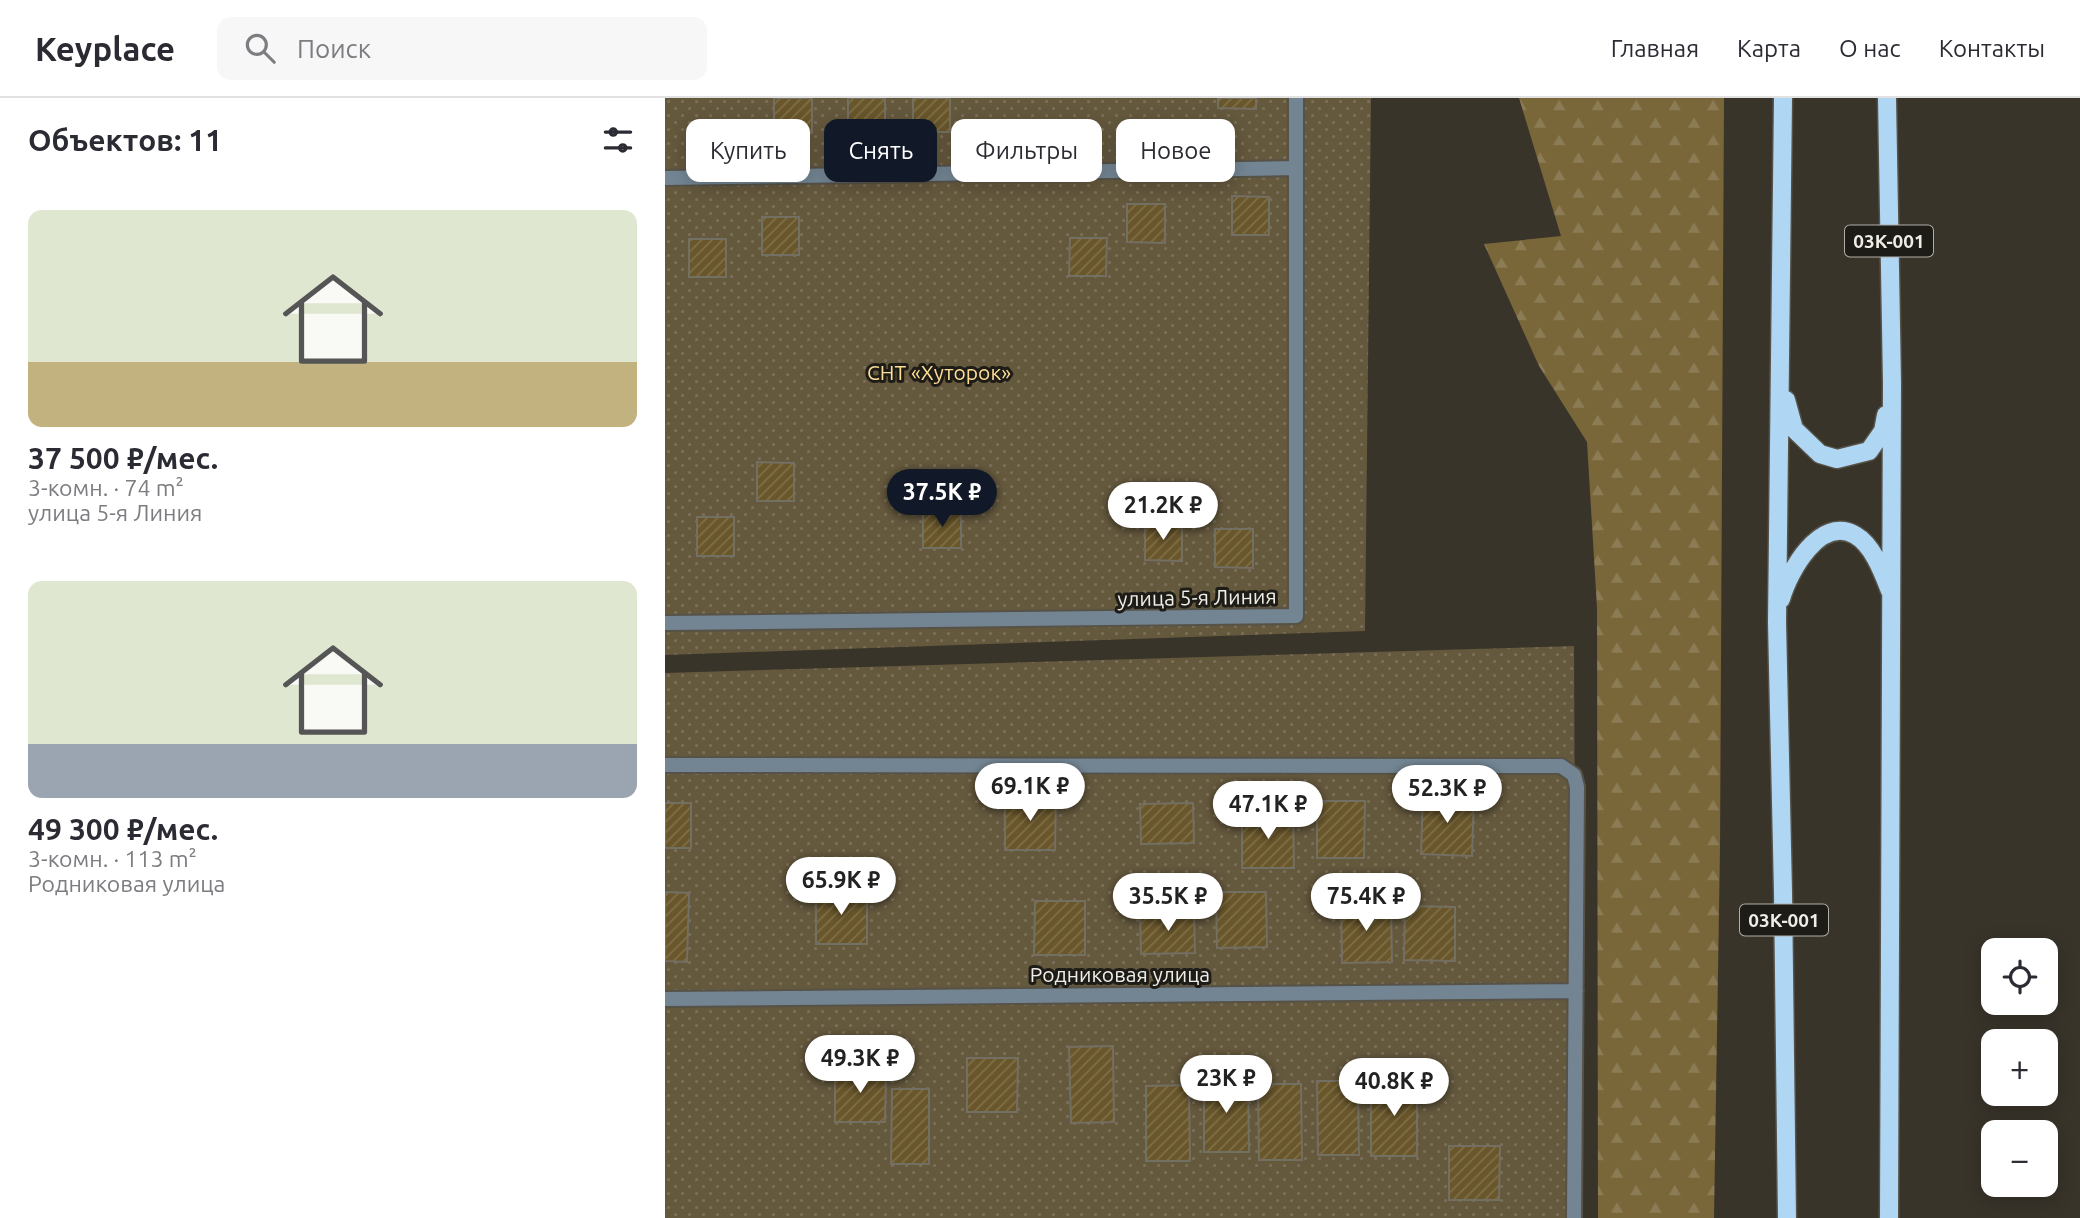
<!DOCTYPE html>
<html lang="ru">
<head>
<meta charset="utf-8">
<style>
  body { margin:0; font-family:Ubuntu,sans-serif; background:#f7f7f7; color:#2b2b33; height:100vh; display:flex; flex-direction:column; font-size:26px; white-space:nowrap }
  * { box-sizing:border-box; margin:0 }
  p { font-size:23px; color:#7c7c81 }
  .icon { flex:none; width:38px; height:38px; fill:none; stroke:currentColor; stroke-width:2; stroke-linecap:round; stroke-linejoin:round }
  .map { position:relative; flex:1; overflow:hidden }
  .drawer { display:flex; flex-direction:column; background:#fff; width:665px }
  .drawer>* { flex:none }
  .hud { position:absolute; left:21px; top:21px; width:665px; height:63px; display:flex; gap:14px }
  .buttons { position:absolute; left:1316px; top:840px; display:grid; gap:14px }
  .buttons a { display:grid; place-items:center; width:77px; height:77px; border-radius:14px; background:#fff; box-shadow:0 4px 18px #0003; font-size:35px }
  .price { position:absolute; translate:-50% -60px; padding:0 16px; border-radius:24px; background:#fff; color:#222; font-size:23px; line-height:46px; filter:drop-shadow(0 2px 4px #0008) }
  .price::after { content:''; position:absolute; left:50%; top:42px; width:21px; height:16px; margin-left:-10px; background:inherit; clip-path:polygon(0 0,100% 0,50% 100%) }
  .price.active { background:#111827; color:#fff }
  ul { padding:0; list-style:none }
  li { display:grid; align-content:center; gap:14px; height:371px; padding:0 28px }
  li span { display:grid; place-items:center; height:217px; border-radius:14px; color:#555 }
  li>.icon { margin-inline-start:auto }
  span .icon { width:126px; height:126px; fill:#fffc; stroke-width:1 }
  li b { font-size:30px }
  h2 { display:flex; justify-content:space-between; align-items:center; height:84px; padding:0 28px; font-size:30px }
  .pill { padding:0 24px; border-radius:14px; background:#fff; box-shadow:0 4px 18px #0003; font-size:24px; line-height:63px }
  .pill.active { background:#111827; color:#fff }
  header { display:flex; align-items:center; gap:42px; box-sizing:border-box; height:98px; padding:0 35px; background:#fff; border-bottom:2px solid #e1e1e2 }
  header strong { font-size:33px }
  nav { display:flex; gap:38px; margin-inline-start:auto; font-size:24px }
  .search { width:490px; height:63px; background:#f7f7f7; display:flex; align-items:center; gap:18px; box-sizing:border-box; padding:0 24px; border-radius:14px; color:#7c7c81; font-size:26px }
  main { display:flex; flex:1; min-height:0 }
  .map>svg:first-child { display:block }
</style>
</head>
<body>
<header>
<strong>Keyplace</strong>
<div class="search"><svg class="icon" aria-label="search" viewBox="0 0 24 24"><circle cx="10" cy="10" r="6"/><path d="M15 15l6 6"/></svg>Поиск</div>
<nav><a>Главная</a><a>Карта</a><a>О нас</a><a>Контакты</a></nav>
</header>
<main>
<section class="drawer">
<h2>Объектов: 11<svg class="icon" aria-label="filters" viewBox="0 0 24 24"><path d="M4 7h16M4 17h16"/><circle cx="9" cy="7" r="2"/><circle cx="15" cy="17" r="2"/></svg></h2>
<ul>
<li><span style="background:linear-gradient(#dfe7d0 70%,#c2b280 0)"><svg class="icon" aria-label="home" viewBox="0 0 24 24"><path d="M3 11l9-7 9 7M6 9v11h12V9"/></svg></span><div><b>37 500 ₽/мес.</b><p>3-комн. · 74 m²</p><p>улица 5-я Линия</p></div></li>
<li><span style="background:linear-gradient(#dfe7d0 75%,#9aa5b1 0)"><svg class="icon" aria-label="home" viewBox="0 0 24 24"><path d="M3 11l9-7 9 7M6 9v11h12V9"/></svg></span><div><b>49 300 ₽/мес.</b><p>3-комн. · 113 m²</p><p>Родниковая улица</p></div></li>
</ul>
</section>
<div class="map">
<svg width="1415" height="1120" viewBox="0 0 1415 1120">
  <defs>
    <pattern id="green-dots" width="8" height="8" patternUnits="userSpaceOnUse" patternTransform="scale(1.75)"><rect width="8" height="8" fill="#64583d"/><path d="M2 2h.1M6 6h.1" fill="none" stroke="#7a7059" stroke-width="1.8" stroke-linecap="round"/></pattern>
    <pattern id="forest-firs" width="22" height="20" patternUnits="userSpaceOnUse" patternTransform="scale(1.75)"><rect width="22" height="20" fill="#796639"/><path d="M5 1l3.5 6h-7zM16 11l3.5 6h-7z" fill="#8c7c56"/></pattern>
    <pattern id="building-hatch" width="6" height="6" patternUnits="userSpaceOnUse" patternTransform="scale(1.75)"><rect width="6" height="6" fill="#69562a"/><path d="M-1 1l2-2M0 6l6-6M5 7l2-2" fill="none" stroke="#7f6f49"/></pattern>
  </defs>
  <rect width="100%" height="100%" fill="#39342a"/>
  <!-- green -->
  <path fill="url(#green-dots)" d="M 0,0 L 706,0 L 700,533 L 0,557 Z
    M 909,548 L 912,1120 L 0,1120 L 0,575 Z"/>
  <!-- forest -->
  <path fill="url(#forest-firs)" d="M 854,0 L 1059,0 L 1055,751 L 1049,1120 L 933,1120 L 932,510 L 922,344 L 874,268 L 819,146 L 896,138 Z"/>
  <!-- building -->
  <path fill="url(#building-hatch)" stroke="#746f63" stroke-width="2" d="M 109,0 L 147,0 L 147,35 L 109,35 Z
    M 183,0 L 220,0 L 220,33 L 183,33 Z
    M 248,0 L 285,0 L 285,34 L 248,34 Z
    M 553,0 L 591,0 L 591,11 L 553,10 Z
    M 567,98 L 604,99 L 604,137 L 567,137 Z
    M 462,106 L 500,106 L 500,145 L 462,144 Z
    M 97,119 L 134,119 L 134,157 L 97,157 Z
    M 405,140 L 442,140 L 441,178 L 404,178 Z
    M 24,141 L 61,141 L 61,179 L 24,179 Z
    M 92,364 L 129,365 L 129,403 L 92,403 Z
    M 258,412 L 296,412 L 296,450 L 258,450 Z
    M 32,419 L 69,419 L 69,458 L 32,458 Z
    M 480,424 L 517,425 L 517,463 L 480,462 Z
    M 550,431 L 588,431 L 588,470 L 550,469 Z
    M 758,696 L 809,698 L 807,758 L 756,756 Z
    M 340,698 L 391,698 L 390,752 L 340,752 Z
    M 652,703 L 700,703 L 699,760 L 652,760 Z
    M 0,705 L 26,705 L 26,750 L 0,750 Z
    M 528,705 L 529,745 L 476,746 L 475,706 Z
    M 628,715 L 629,770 L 577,770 L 577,716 Z
    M 151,792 L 202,792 L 202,846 L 151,846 Z
    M 0,794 L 24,795 L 22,864 L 0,863 Z
    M 551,794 L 601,794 L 602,849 L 552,850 Z
    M 370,803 L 420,803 L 420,857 L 369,857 Z
    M 676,805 L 726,805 L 727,864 L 677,865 Z
    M 740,808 L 790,809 L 790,863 L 739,862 Z
    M 529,814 L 530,855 L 476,856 L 475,815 Z
    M 448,948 L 449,1024 L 406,1025 L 404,949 Z
    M 302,960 L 353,960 L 352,1014 L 302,1014 Z
    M 170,970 L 221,970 L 220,1024 L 170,1024 Z
    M 539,979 L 583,979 L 584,1054 L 539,1054 Z
    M 652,983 L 693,983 L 694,1057 L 653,1057 Z
    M 706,983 L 752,983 L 752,1058 L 706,1058 Z
    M 593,986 L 636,986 L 637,1062 L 594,1062 Z
    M 524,987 L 525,1063 L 481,1063 L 481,988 Z
    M 227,991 L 264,991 L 264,1066 L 226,1066 Z
    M 784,1048 L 835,1048 L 834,1102 L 784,1102 Z"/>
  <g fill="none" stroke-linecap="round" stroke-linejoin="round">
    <defs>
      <path id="street" d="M 0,80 L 631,70
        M 0,525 L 631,518 L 631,0
        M 0,667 L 896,668 L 909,677 L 912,689 L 909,1120
        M 0,901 L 911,893"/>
      <path id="primary" d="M 1118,0 L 1112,524 L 1118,794 L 1122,1120
        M 1222,0 L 1227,285 L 1224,1120
        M 1121,302 L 1129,331 L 1155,356 L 1172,361 L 1204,353 L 1218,333 L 1221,317
        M 1116,501 C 1124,473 1155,417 1190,437 C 1208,447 1218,475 1225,493"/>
    </defs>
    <!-- street casing -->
    <use href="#street" stroke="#565248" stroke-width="18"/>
    <!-- primary casing -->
    <use href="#primary" stroke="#565248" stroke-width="21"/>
    <!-- street -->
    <use href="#street" stroke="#738593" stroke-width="14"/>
    <!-- primary -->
    <use href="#primary" stroke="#afd6f2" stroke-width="18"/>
  </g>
  <g text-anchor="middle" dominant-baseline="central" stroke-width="6" stroke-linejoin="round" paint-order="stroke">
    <!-- shield labels -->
    <g fill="#1e1c17" stroke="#b1aea8" stroke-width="2">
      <rect x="1180" y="127.5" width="88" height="31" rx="5"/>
      <rect x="1075" y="806.5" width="88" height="31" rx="5"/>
    </g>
    <g font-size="19" font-weight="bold" fill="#f0ede6">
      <text x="1224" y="143">03К-001</text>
      <text x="1119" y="822">03К-001</text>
    </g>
    <!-- park labels -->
    <g font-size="21" fill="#fdde96" stroke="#1e1c17">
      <text x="274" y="274">СНТ «Хуторок»</text>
    </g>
    <!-- street labels -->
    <g font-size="21" fill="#f0ede6" stroke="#1e1c17">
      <text transform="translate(532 499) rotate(-1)">улица 5-я Линия</text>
      <text x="455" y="876">Родниковая улица</text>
    </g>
  </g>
</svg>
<div class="buttons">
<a><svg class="icon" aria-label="locate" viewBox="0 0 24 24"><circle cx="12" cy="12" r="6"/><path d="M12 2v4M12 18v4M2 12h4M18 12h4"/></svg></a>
<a>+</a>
<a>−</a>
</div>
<b class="price active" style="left:277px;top:431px">37.5K ₽</b>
<b class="price" style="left:498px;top:444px">21.2K ₽</b>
<b class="price" style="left:365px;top:725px">69.1K ₽</b>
<b class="price" style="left:782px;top:727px">52.3K ₽</b>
<b class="price" style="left:603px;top:743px">47.1K ₽</b>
<b class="price" style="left:176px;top:819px">65.9K ₽</b>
<b class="price" style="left:503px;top:835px">35.5K ₽</b>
<b class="price" style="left:701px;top:835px">75.4K ₽</b>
<b class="price" style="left:195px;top:997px">49.3K ₽</b>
<b class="price" style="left:561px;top:1017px">23K ₽</b>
<b class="price" style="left:729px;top:1020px">40.8K ₽</b>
<div class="hud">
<a class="pill">Купить</a>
<a class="pill active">Снять</a>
<a class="pill">Фильтры</a>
<a class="pill">Новое</a>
</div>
</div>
</main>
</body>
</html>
